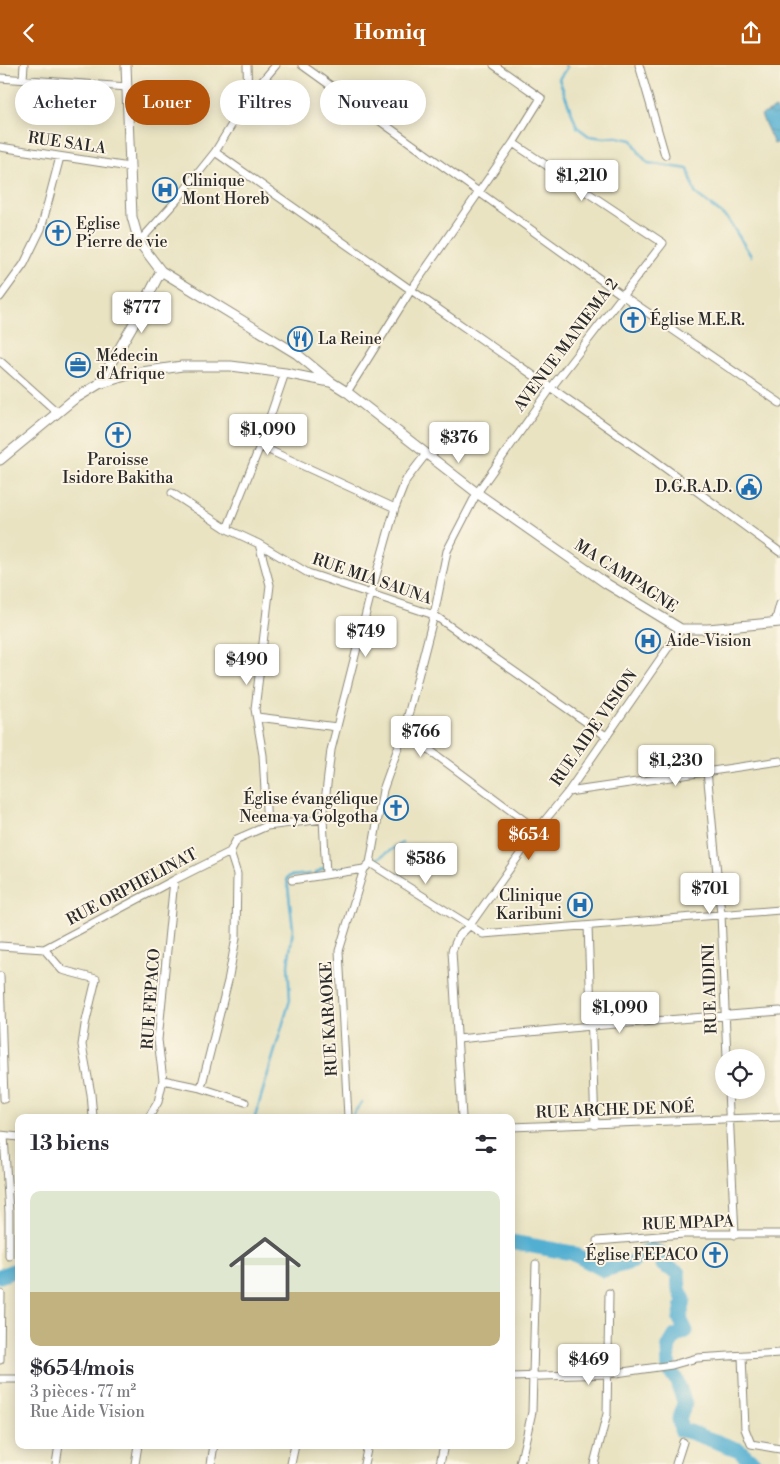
<!DOCTYPE html>
<html lang="fr">
<head>
<meta charset="utf-8">
<style>
  body { margin:0; font-family:"Libre Bodoni",serif; background:#f7f7f7; color:#2b2b33; height:100vh; display:flex; flex-direction:column; font-size:19px; white-space:nowrap }
  * { box-sizing:border-box; margin:0 }
  p { font-size:16px; color:#7c7c81 }
  .icon { flex:none; width:28px; height:28px; fill:none; stroke:currentColor; stroke-width:2; stroke-linecap:round; stroke-linejoin:round }
  .map { position:relative; flex:1; overflow:hidden }
  .drawer { position:absolute; left:15px; top:1049px; width:500px; height:335px; display:flex; flex-direction:column; background:#fff; border-radius:10px; box-shadow:0 2px 12px #0003 }
  .drawer>* { flex:none }
  .hud { position:absolute; left:15px; top:15px; width:500px; height:45px; display:flex; gap:10px }
  .fabs { position:absolute; left:715px; top:984px; display:grid; gap:10px }
  .fabs a { display:grid; place-items:center; width:50px; height:50px; border-radius:50%; background:#fff; box-shadow:0 2px 12px #0003; font-size:25px }
  .price { position:absolute; translate:-50% -42px; padding:0 11px; border-radius:5px; background:#fff; color:#222; font-size:16px; line-height:32px; filter:drop-shadow(0 1px 2px #0008) }
  .price::after { content:''; position:absolute; left:50%; top:30px; width:15px; height:11px; margin-left:-8px; background:inherit; clip-path:polygon(0 0,100% 0,50% 100%) }
  .price.on { background:#b45309; color:#fff }
  ul { padding:0; list-style:none }
  li { display:grid; align-content:center; gap:10px; height:265px; padding:0 15px }
  li span { display:grid; place-items:center; height:155px; border-radius:10px; color:#555 }
  li>.icon { margin-inline-start:auto }
  span .icon { width:90px; height:90px; fill:#fffc; stroke-width:1 }
  li b { font-size:21px }
  h2 { display:flex; justify-content:space-between; align-items:center; height:60px; padding:0 15px; font-size:21px }
  .chip { padding:0 18px; border-radius:22px; background:#fff; box-shadow:0 2px 12px #0003; font-size:18px; line-height:45px }
  .chip.on { background:#b45309; color:#fff }
  header { display:flex; justify-content:space-between; align-items:center; height:65px; padding:0 15px; background:#b45309; color:#fff; font-size:22px; font-weight:800 }
  .map>svg:first-child { display:block }
</style>
</head>
<body>
<header><svg class="icon" aria-label="back" viewBox="0 0 24 24"><path d="M15 5l-7 7 7 7"/></svg>Homiq<svg class="icon" aria-label="share" viewBox="0 0 24 24"><path d="M12 15V3M7 8l5-5 5 5M5 13v7h14v-7"/></svg></header>
<div class="map">
<svg width="780" height="1399" viewBox="0 0 780 1399">
  <defs>
    <pattern id="water-ripples" width="26" height="14" patternUnits="userSpaceOnUse" patternTransform="scale(1.25)"><rect width="26" height="14" fill="#52afd1"/><path d="M2 4q2-2 4 0t4 0M15 11q2-2 4 0t4 0" fill="none" stroke="#448faa"/></pattern>
  </defs>
  <rect width="100%" height="100%" fill="#fcf5e5"/>
  <filter id="ink" filterUnits="userSpaceOnUse"><feTurbulence type="fractalNoise" baseFrequency=".02" numOctaves="2"/><feDisplacementMap in="SourceGraphic" scale="10" xChannelSelector="R" yChannelSelector="G"/><feConvolveMatrix kernelMatrix="1 2 1 2 8 2 1 2 1" color-interpolation-filters="sRGB"/></filter>
  <filter id="wash" filterUnits="userSpaceOnUse"><feTurbulence type="fractalNoise" baseFrequency=".0096" numOctaves="4" result="noise"/><feDisplacementMap in="SourceGraphic" scale="20" xChannelSelector="R" yChannelSelector="G"/><feGaussianBlur stdDeviation="1.12" result="paint"/><feColorMatrix in="noise" values="0 0 0 0 0 0 0 0 0 0 0 0 0 0 0 0 0 1.4 0 .05"/><feComposite in="paint" operator="in"/></filter>
  <g filter="url(#wash)">
    <rect width="100%" height="100%" fill="#e9e3c2"/>
    <!-- water -->
    <path fill="url(#water-ripples)" stroke="#3e6d7e" d="M 776,43 L 780,53 L 780,77 L 774,79 L 761,50 Z"/>
    <g fill="none" stroke-linecap="round" stroke-linejoin="round">
      <!-- stream -->
      <path stroke="#52afd1" stroke-width="2.5" d="M 565,0 L 567,2 L 559,14 L 577,62 L 589,71 L 605,73 L 616,72 L 632,75 L 640,89 L 648,98 L 688,104 L 695,128 L 728,154 L 751,191
        M 372,797 L 402,778
        M 315,809 L 323,803 L 349,803 L 365,799
        M 466,985 L 465,1040 L 468,1052
        M 255,1052 L 290,935 L 288,900 L 293,864 L 287,813 L 290,811 L 310,809
        M 351,1052 L 362,1037"/>
      <!-- river -->
      <path stroke="#52afd1" stroke-width="15" d="M 511,1177 L 572,1188 L 604,1205 L 634,1196 L 645,1186 L 651,1184 L 659,1188 L 663,1200 L 678,1208 L 679,1224 L 684,1235 L 680,1254 L 686,1266 L 675,1271 L 668,1283 L 669,1304 L 677,1316 L 685,1339 L 679,1354 L 681,1365 L 690,1367 L 739,1385 L 755,1399
        M 0,1211 L 19,1204"/>
    </g>
  </g>
  <g filter="url(#ink)">
    <g fill="none" stroke-linecap="round" stroke-linejoin="round">
      <defs>
        <path id="minor" d="M 247,0 L 248,33
          M 302,0 L 622,230 L 780,338
          M 494,0 L 541,33 L 513,78 L 411,225 L 650,392 L 780,487
          M 639,0 L 665,90
          M 0,13 L 128,22
          M 23,14 L 24,0
          M 0,82 L 129,102
          M 215,87 L 411,225 L 347,327
          M 139,177 L 176,136 L 215,87 L 248,33 L 276,0
          M 0,232 L 24,199 L 41,164 L 60,92
          M 0,296 L 57,347
          M 260,381 L 395,443
          M 172,428 L 227,464 L 259,479 L 308,508 L 434,550 L 606,671
          M 227,464 L 260,381 L 285,308
          M 259,479 L 270,520 L 255,644 L 263,690 L 267,761
          M 775,558 L 780,539
          M 257,652 L 337,662
          M 404,666 L 537,765
          M 707,706 L 721,849 L 727,992
          M 568,727 L 780,696
          M 370,798 L 483,869 L 780,845
          M 326,809 L 323,754 L 331,685 L 371,528 L 395,443 L 406,415 L 426,389
          M 292,815 L 364,804
          M 588,861 L 595,1060
          M 0,881 L 44,884 L 174,815 L 230,787 L 237,774 L 267,761 L 323,754
          M 44,884 L 62,905 L 96,914 L 85,960 L 82,980 L 91,1029 L 93,1052
          M 0,911 L 4,1034
          M 458,974 L 591,961 L 780,946
          M 163,1015 L 201,1023 L 245,1037
          M 201,1023 L 228,916 L 236,873 L 237,809 L 230,787
          M 728,1025 L 735,1170
          M 149,1052 L 158,1037 L 163,1015 L 158,975 L 174,815
          M 348,1052 L 339,886 L 364,804 L 370,798 L 383,725 L 404,666 L 434,550 L 447,486 L 477,428 L 551,323 L 663,178 L 513,78
          M 462,1052 L 452,886 L 458,872 L 470,860 L 537,765 L 568,727 L 681,564
          M 511,1062 L 780,1052
          M 0,1070 L 19,1072
          M 4,1071 L 9,1148 L 9,1191
          M 597,1176 L 684,1169 L 780,1169
          M 742,1291 L 745,1364 L 751,1379 L 780,1384
          M 0,1295 L 1,1229
          M 511,1312 L 609,1309 L 672,1300 L 697,1293 L 780,1288
          M 0,1314 L 19,1314
          M 56,1399 L 59,1380
          M 135,1399 L 138,1380
          M 211,1399 L 214,1380
          M 291,1399 L 295,1380
          M 364,1399 L 368,1380
          M 440,1399 L 444,1380
          M 520,1399 L 532,1347 L 536,1199
          M 594,1399 L 607,1349 L 609,1228
          M 676,1399 L 683,1377"/>
        <path id="tertiary" d="M 126,0 L 132,152 L 139,177 L 161,206 L 297,289 L 331,317 L 347,327 L 477,428 L 607,519 L 681,564 L 708,564 L 780,557
          M 99,319 L 134,258 L 161,206
          M 0,395 L 73,335 L 99,319 L 135,308 L 182,301 L 231,301 L 285,308 L 330,317"/>
      </defs>
      <!-- minor casing -->
      <use href="#minor" stroke="#8a8776" stroke-width="9"/>
      <!-- tertiary casing -->
      <use href="#tertiary" stroke="#8a8776" stroke-width="11"/>
      <!-- minor -->
      <use href="#minor" stroke="#fff" stroke-width="7"/>
      <!-- tertiary -->
      <use href="#tertiary" stroke="#fff" stroke-width="9"/>
    </g>
  </g>
  <!-- icons -->
  <defs>
    <symbol id="hospital-ring" viewBox="-11 -11 22 22"><circle r="9.5" fill="#fcf5e5" stroke="#1f6fb2" stroke-width="1.5"/><path d="M-5-5h3v3.5h4V-5h3V5h-3V1.5h-4V5h-3Z" fill="#1f6fb2"/></symbol>
    <symbol id="church-ring" viewBox="-11 -11 22 22"><circle r="9.5" fill="#fcf5e5" stroke="#1f6fb2" stroke-width="1.5"/><path d="M-1.2-6h2.4v3.5h3.3v2.4h-3.3V6h-2.4V-.1h-3.3v-2.4h3.3Z" fill="#1f6fb2"/></symbol>
    <symbol id="restaurant-ring" viewBox="-11 -11 22 22"><circle r="9.5" fill="#fcf5e5" stroke="#1f6fb2" stroke-width="1.5"/><path d="M-5-6h1v4h1v-4h1v4h1v-4h1v5L-1.5 .5V6h-2V.5L-5-1ZM5-6V6H3V1.5H1.5Q1.5-4 5-6Z" fill="#1f6fb2"/></symbol>
    <symbol id="office-ring" viewBox="-11 -11 22 22"><circle r="9.5" fill="#fcf5e5" stroke="#1f6fb2" stroke-width="1.5"/><path d="M-6-3h4V-5.5h4V-3h4V5H-6ZM-1-4.5V-3h2v-1.5ZM-6 0V1H6V0Z" fill="#1f6fb2"/></symbol>
    <symbol id="civic-ring" viewBox="-11 -11 22 22"><circle r="9.5" fill="#fcf5e5" stroke="#1f6fb2" stroke-width="1.5"/><path d="M-.6-6.5H3V-4.5H.6V-3L4-1V1h2V6H-6V1h2V-1L-.6-3ZM-1.2 2.5V6h2.4V2.5Z" fill="#1f6fb2"/></symbol>
  </defs>
  <g fill-rule="evenodd">
    <use href="#hospital-ring" x="151" y="111" width="28" height="28"/>
    <use href="#church-ring" x="44" y="154" width="28" height="28"/>
    <use href="#church-ring" x="619" y="241" width="28" height="28"/>
    <use href="#restaurant-ring" x="286" y="260" width="28" height="28"/>
    <use href="#office-ring" x="64" y="286" width="28" height="28"/>
    <use href="#church-ring" x="104" y="356" width="28" height="28"/>
    <use href="#civic-ring" x="735" y="408" width="28" height="28"/>
    <use href="#hospital-ring" x="634" y="562" width="28" height="28"/>
    <use href="#church-ring" x="382" y="729" width="28" height="28"/>
    <use href="#hospital-ring" x="566" y="826" width="28" height="28"/>
    <use href="#church-ring" x="701" y="1176" width="28" height="28"/>
  </g>
  <g text-anchor="middle" dominant-baseline="central" stroke-width="4" stroke-linejoin="round" paint-order="stroke">
    <!-- street labels -->
    <g font-size="16" fill="#2b2b2b" stroke="#fcf5e5">
      <text transform="translate(67 78) rotate(8)">RUE SALA</text>
      <text transform="translate(566 280) rotate(-53)">AVENUE MANIEMA 2</text>
      <text transform="translate(626 511) rotate(33)">MA CAMPAGNE</text>
      <text transform="translate(372 514) rotate(19)">RUE MIA SAUNA</text>
      <text transform="translate(594 663) rotate(-55)">RUE AIDE VISION</text>
      <text transform="translate(132 822) rotate(-28)">RUE ORPHELINAT</text>
      <text transform="translate(710 924) rotate(-92)">RUE AIDINI</text>
      <text transform="translate(151 934) rotate(-86)">RUE FEPACO</text>
      <text transform="translate(329 954) rotate(-93)">RUE KARAOKE</text>
      <text transform="translate(615 1045) rotate(-2)">RUE ARCHE DE NOÉ</text>
      <text transform="translate(688 1158) rotate(-2)">RUE MPAPA</text>
    </g>
    <!-- poi labels -->
    <g font-size="16" fill="#2b2b2b" stroke="#fcf5e5" text-anchor="start">
      <text x="182" y="116">Clinique<tspan x="182" dy="18">Mont Horeb</tspan></text>
      <text x="76" y="159">Eglise<tspan x="76" dy="18">Pierre de vie</tspan></text>
      <text x="650" y="255">Église M.E.R.</text>
      <text x="318" y="274">La Reine</text>
      <text x="96" y="291">Médecin<tspan x="96" dy="18">d'Afrique</tspan></text>
      <text x="118" y="395" text-anchor="middle">Paroisse<tspan x="118" dy="18">Isidore Bakitha</tspan></text>
      <text x="732" y="422" text-anchor="end">D.G.R.A.D.</text>
      <text x="666" y="576">Aide-Vision</text>
      <text x="378" y="734" text-anchor="end">Église évangélique<tspan x="378" dy="18">Neema ya Golgotha</tspan></text>
      <text x="562" y="831" text-anchor="end">Clinique<tspan x="562" dy="18">Karibuni</tspan></text>
      <text x="698" y="1190" text-anchor="end">Église FEPACO</text>
    </g>
  </g>
</svg>
<div class="fabs">
<a><svg class="icon" aria-label="locate" viewBox="0 0 24 24"><circle cx="12" cy="12" r="6"/><path d="M12 2v4M12 18v4M2 12h4M18 12h4"/></svg></a>
</div>
<b class="price" style="left:582px;top:137px">$1,210</b>
<b class="price" style="left:142px;top:269px">$777</b>
<b class="price" style="left:268px;top:391px">$1,090</b>
<b class="price" style="left:459px;top:399px">$376</b>
<b class="price" style="left:366px;top:593px">$749</b>
<b class="price" style="left:247px;top:621px">$490</b>
<b class="price" style="left:421px;top:693px">$766</b>
<b class="price" style="left:676px;top:722px">$1,230</b>
<b class="price on" style="left:529px;top:796px">$654</b>
<b class="price" style="left:426px;top:820px">$586</b>
<b class="price" style="left:710px;top:850px">$701</b>
<b class="price" style="left:620px;top:969px">$1,090</b>
<b class="price" style="left:589px;top:1321px">$469</b>
<div class="hud">
<a class="chip">Acheter</a>
<a class="chip on">Louer</a>
<a class="chip">Filtres</a>
<a class="chip">Nouveau</a>
</div>
<section class="drawer">
<h2>13 biens<svg class="icon" aria-label="filters" viewBox="0 0 24 24"><path d="M4 7h16M4 17h16"/><circle cx="9" cy="7" r="2"/><circle cx="15" cy="17" r="2"/></svg></h2>
<ul>
<li><span style="background:linear-gradient(#dfe7d0 65%,#c2b280 0)"><svg class="icon" aria-label="home" viewBox="0 0 24 24"><path d="M3 11l9-7 9 7M6 9v11h12V9"/></svg></span><div><b>$654/mois</b><p>3 pièces · 77 m²</p><p>Rue Aide Vision</p></div></li>
</ul>
</section>
</div>
</body>
</html>
